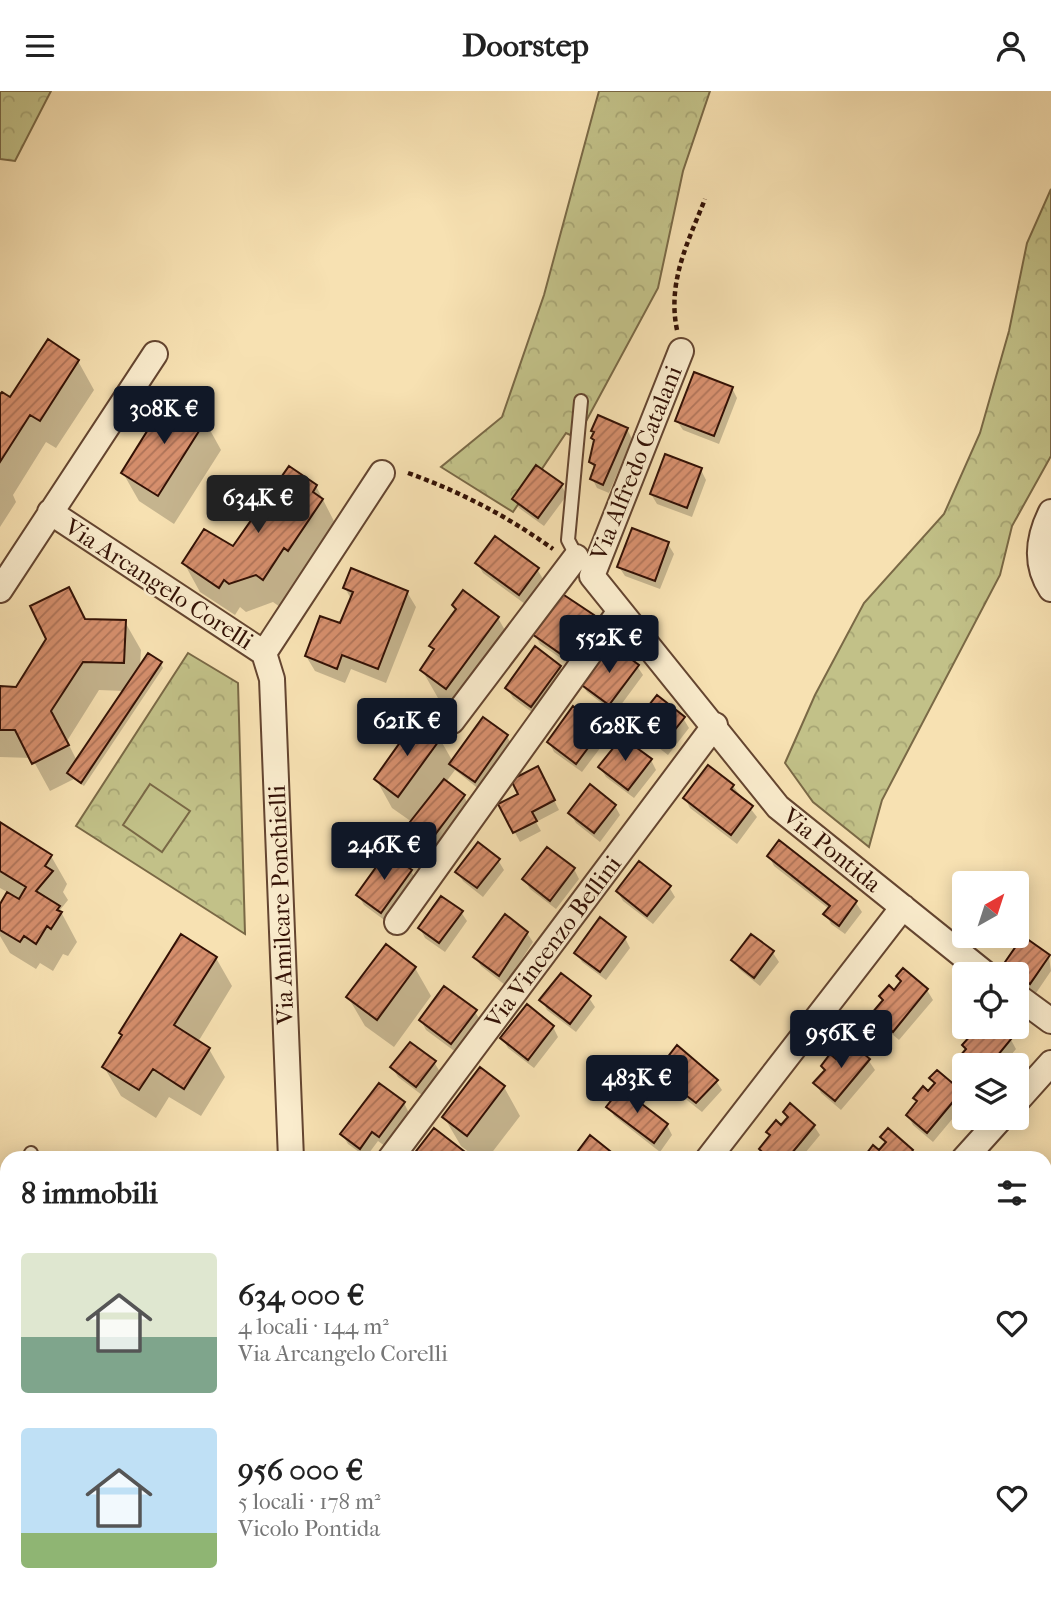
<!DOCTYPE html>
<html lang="it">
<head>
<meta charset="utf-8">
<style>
  body { margin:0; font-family:"IM FELL French Canon",serif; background:#f2f2f2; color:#222; height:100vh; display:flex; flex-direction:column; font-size:26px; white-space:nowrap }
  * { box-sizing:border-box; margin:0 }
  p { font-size:23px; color:#767676 }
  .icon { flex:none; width:38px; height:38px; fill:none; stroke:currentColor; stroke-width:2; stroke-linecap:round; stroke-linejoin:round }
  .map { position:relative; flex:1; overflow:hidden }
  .drawer { position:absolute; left:0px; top:1060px; width:1052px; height:450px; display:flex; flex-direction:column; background:#fff; border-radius:21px 21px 0 0; box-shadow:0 4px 18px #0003 }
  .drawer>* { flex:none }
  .needle { width:46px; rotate:39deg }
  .tools { position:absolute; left:952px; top:780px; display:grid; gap:14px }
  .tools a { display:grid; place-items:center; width:77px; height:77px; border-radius:7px; background:#fff; box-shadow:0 4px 18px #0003; font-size:35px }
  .price { position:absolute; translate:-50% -60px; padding:0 16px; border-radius:7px; background:#111827; color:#fff; font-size:23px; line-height:46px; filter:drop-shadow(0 2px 4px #0008) }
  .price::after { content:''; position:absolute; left:50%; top:42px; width:21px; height:16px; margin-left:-10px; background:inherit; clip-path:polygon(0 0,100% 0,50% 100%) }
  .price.active { background:#222; color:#fff }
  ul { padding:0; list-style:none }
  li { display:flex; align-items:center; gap:21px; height:175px; padding:0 21px }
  li span { display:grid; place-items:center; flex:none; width:196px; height:140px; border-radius:7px; color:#555 }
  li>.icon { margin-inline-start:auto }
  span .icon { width:84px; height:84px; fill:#fffc; stroke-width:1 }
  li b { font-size:30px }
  h2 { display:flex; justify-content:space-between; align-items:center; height:84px; padding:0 21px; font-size:30px }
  header { display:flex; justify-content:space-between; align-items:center; height:91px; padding:0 21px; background:#fff; font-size:32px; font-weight:700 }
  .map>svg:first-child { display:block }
</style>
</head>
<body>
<header><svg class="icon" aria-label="menu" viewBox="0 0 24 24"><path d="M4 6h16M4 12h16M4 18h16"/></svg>Doorstep<svg class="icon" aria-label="person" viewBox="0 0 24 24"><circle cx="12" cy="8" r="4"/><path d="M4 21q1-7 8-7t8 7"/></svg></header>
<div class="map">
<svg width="1051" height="1509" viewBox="0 0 1051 1509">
  <defs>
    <pattern id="forest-crowns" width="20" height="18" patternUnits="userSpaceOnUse" patternTransform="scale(1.75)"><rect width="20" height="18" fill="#c2c188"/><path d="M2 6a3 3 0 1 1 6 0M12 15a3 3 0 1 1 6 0" fill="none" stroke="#a7a574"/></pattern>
    <pattern id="building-hatch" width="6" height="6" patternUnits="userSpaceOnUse" patternTransform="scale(1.75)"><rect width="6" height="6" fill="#d68f6d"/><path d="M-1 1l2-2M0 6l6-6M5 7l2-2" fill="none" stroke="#ae7358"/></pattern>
  </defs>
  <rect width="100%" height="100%" fill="#f7e1b2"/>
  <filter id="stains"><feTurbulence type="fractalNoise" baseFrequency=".00286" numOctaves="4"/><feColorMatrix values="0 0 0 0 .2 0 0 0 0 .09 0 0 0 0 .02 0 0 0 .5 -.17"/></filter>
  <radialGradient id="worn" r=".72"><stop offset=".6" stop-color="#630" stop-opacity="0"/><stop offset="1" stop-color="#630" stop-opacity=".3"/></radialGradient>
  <!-- forest -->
  <path fill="url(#forest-crowns)" stroke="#7a6946" stroke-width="2" d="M 0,0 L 51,0 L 15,70 L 0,68 Z
    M 599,0 L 710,0 L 683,80 L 658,197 L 577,347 L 566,342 L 513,421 L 441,376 L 502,326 L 544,204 Z
    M 1051,98 L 1051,365 L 1012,435 L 1000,484 L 882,709 L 869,756 L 813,711 L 785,672 L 815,604 L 864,512 L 944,423 L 980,342 L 1009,240 L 1027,152 Z
    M 188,562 L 238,592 L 245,843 L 76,735 Z"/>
  <!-- garden -->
  <path fill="#c2c188" stroke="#7a6946" stroke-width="2" d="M 150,693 L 190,720 L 162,761 L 123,734 Z"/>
  <!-- shadow -->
  <path fill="#0003" fill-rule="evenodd" d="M 78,270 L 94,299 L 56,357 L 46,351 L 13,404 L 16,411 L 0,436 L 0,307 L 11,309 Z
    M 732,297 L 737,307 L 719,353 L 683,339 L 677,330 Z
    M 205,330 L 221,359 L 174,433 L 139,410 L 123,382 Z
    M 627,338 L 632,348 L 609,402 L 597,397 L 592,387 L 595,379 L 591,371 L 596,352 L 593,347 Z
    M 701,379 L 706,389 L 692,426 L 657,413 L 651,403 Z
    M 561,394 L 567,404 L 544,435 L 519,417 L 514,408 Z
    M 316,395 L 338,438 L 280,516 L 273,511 L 246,521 L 240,516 L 235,524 L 200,501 L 184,472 L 233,457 Z
    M 668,453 L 674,463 L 660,498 L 625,485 L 619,476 Z
    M 477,472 L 537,478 L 543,488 L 525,513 L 483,482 Z
    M 345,497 L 407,501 L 416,516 L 386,592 L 351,578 L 345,592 L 315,580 L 306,565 L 341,535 L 351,508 Z
    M 457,520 L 498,527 L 514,555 L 463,625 L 438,607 L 422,579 L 435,561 L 431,555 Z
    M 592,526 L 598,535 L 571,574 L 540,553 L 534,543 Z
    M 86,530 L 125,531 L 141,559 L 140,575 L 161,573 L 163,577 L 84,695 L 74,688 L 50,700 L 32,667 L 0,666 L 0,597 L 17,597 L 48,548 ZM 99,599 L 124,600 L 77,670 L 67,650 Z
    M 637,575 L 643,584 L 615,622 L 587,601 L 581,592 Z
    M 560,576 L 566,585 L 537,625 L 513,607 L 507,597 Z
    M 683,627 L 689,637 L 668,664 L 641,643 L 636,633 Z
    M 601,638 L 607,648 L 582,681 L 554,661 L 549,651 Z
    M 507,645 L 512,655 L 480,699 L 455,679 L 446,691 L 464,705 L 469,715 L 434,761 L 414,746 L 408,736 L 412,731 L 392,717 L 376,688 L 440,648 L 453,671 Z
    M 651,669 L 656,679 L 634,707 L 606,686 L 600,676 Z
    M 543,687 L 559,719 L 536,731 L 541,740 L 520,751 L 500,714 Z
    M 733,695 L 757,726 L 737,753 L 690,717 L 685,707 Z
    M 615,715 L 620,724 L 600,751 L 576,732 L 570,722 Z
    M 0,734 L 51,765 L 67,793 L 63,801 L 68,809 L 60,819 L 77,851 L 68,865 L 63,863 L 53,880 L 40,872 L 36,878 L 10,862 L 0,845 L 0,820 L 9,802 L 0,797 Z
    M 780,752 L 856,812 L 862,821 L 845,843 L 831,833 L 826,823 L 829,818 L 774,775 L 769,765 Z
    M 498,769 L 504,779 L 483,806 L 463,790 L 457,781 Z
    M 574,778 L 579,788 L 556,818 L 530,798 L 524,788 Z
    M 411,780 L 416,789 L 387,831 L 364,814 L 358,804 Z
    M 669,796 L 675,806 L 653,833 L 623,810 L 618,801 Z
    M 461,821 L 467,830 L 445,861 L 425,847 L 420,837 Z
    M 527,842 L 533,851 L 505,894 L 481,875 L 475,866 Z
    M 752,845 L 773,862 L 779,871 L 760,895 L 739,878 L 734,869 Z
    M 625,847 L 630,857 L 606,889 L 582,871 L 576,862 Z
    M 1049,866 L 1051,880 L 1036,902 L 1017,888 L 1017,884 L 1010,884 L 1005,875 Z
    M 216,867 L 232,895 L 198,951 L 209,958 L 225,986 L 201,1025 L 169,1006 L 156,1027 L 121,1005 L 104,976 Z
    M 415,877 L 431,905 L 394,956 L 365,935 L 348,906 Z
    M 903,879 L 927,899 L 933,909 L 899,949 L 879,932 L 874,923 L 884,911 L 881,906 L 894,901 L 902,893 L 898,886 Z
    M 589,907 L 595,916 L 576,941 L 547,919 L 542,909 Z
    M 475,921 L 481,930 L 457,962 L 426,939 L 421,929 Z
    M 553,936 L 558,946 L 534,977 L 508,957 L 502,947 Z
    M 982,936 L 1011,949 L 1016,958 L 1002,975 L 964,975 L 964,983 L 957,972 L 985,942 Z
    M 845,949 L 869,970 L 875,979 L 841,1019 L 821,1002 L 816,992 L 843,962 L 839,956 Z
    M 434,971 L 440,981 L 422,1004 L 398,986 L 392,976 Z
    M 658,981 L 716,990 L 722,999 L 702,1021 L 663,990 Z
    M 937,981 L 961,1001 L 964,1014 L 933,1051 L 913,1034 L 908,1024 L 918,1012 L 915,1007 L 929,1003 L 935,994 L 931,987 Z
    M 504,996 L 520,1025 L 487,1068 L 478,1068 L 461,1055 L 444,1026 Z
    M 404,1012 L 409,1022 L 385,1055 L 378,1050 L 366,1066 L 348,1053 L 342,1043 Z
    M 609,1016 L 667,1034 L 672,1044 L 660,1061 L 614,1025 Z
    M 785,1021 L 814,1035 L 820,1044 L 800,1068 L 766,1068 L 761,1058 L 771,1045 L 768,1041 L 781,1037 L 789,1028 Z
    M 883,1046 L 912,1060 L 917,1068 L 867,1068 L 879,1061 L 887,1053 Z
    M 1045,1113 L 1051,1119 L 1051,1157 L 1045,1163 Z
    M 7,1134 L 7,1159 L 0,1150 Z
    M 1051,1368 L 1051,1386 L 1045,1376 Z
    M 7,1412 L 7,1503 L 63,1503 L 63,1509 L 0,1509 L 0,1413 Z
    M 369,1503 L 442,1503 L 445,1509 L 364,1509 Z
    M 562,1503 L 581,1503 L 576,1509 L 568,1509 Z
    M 677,1503 L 720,1503 L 721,1505 L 718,1509 L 673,1509 Z
    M 776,1503 L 809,1503 L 804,1509 L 781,1509 Z
    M 929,1503 L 980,1503 L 975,1509 L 926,1509 Z"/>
  <!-- building -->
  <path fill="url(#building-hatch)" stroke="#331105" stroke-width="2" d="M 48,248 L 79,269 L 40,330 L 30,324 L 0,371 L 0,303 L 2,301 L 10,306 Z
    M 694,281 L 733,296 L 714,345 L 675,330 Z
    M 169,305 L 206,329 L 158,405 L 121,382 Z
    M 598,324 L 628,337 L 603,394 L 590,388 L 595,374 L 589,371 L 594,349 L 591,347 L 594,341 L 591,340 Z
    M 665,363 L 702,377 L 687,417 L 650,403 Z
    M 536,374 L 563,393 L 538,427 L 512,408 Z
    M 289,375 L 317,394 L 313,401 L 323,408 L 288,460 L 284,457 L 263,489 L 256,484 L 229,493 L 224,489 L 219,497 L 182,472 L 204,438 L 233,455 Z
    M 632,437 L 669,451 L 655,490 L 617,476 Z
    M 495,445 L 539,477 L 519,504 L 475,472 Z
    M 351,477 L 408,500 L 378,578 L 342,564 L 337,578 L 305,565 L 320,525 L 340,532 L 353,501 L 343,497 Z
    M 69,496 L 85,528 L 126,529 L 124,572 L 83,571 L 51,620 L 69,654 L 32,673 L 15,639 L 0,639 L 0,595 L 16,596 L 46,548 L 30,515 Z
    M 463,499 L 499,526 L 446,598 L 420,579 L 434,558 L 429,555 L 456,518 L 452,514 Z
    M 561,502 L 594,524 L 565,566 L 532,543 Z
    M 612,554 L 639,574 L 609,614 L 579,592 Z
    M 535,555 L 561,575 L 531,616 L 505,597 Z
    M 148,562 L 162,571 L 81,692 L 67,682 Z
    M 657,604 L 685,626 L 662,655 L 634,633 Z
    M 573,615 L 603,637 L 576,673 L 547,651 Z
    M 483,626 L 508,644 L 475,691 L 449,673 Z
    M 416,629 L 441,647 L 398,706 L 374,688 Z
    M 622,646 L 652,668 L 628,699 L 598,676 Z
    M 708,674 L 734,694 L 731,698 L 753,715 L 731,744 L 683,707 Z
    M 538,675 L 555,709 L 532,721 L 537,730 L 513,742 L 498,713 L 518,703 L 511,689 Z
    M 444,688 L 465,704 L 428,753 L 406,736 Z
    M 590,693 L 616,714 L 594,742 L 568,722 Z
    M 0,731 L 52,764 L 45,775 L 53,780 L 36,800 L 60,815 L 57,819 L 62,821 L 51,838 L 47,835 L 36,853 L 24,845 L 20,851 L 0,839 L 0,813 L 7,801 L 19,808 L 26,796 L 0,780 Z
    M 779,749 L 857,810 L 839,835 L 823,823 L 830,815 L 767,765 Z
    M 478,751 L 500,768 L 477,797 L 455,781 Z
    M 547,756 L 575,777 L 550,810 L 522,788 Z
    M 387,761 L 412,779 L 381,822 L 356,804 Z
    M 639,770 L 671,795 L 647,825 L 616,800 Z
    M 441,805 L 463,820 L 439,852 L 418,837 Z
    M 505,823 L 528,841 L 499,885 L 473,866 Z
    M 600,826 L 626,846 L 600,881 L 574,862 Z
    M 181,843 L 217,866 L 174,934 L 210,957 L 184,998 L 153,978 L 139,999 L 102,976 L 122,944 L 119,942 Z
    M 751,843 L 774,860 L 754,887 L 731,869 Z
    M 1023,845 L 1050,864 L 1030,893 L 1003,874 Z
    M 386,853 L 416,876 L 377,929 L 346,906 Z
    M 903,877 L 928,898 L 893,941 L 872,922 L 883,909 L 879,905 L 889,894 L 894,899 L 901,890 L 896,885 Z
    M 561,882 L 591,905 L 570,933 L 539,909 Z
    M 444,895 L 477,919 L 451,953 L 419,929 Z
    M 527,913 L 554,935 L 528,969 L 500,947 Z
    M 981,936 L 999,936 L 1012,947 L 989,975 L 964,975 L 964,979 L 955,971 L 966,958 L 962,954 L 972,943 L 978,947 L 985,939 Z
    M 845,947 L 870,968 L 835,1010 L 813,992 L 825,979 L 821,975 L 830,963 L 836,968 L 843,960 L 837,955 Z
    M 410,951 L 436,970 L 416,996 L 390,976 Z
    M 677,954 L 718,989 L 696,1012 L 656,981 Z
    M 480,976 L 505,995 L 467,1045 L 442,1026 Z
    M 937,979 L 962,1000 L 927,1042 L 906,1024 L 917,1010 L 913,1007 L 923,995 L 928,1000 L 935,992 L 929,987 Z
    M 379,992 L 405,1011 L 379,1046 L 372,1041 L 360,1058 L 340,1043 Z
    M 621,997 L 668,1033 L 654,1052 L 606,1016 Z
    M 790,1012 L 815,1034 L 787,1068 L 770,1068 L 759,1058 L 770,1044 L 766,1041 L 776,1029 L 781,1034 L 788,1026 L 783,1021 Z
    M 434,1037 L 469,1064 L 467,1068 L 410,1068 Z
    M 888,1037 L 913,1059 L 906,1068 L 866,1068 L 864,1066 L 873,1054 L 879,1059 L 886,1051 L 880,1046 Z
    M 590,1044 L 620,1068 L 572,1068 Z
    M 1045,1110 L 1051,1116 L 1051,1142 L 1045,1148 Z
    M 0,1411 L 7,1411 L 7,1503 L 54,1503 L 55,1509 L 0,1509 Z
    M 367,1503 L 420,1503 L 415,1509 L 362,1509 Z
    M 675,1503 L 709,1503 L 704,1509 L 672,1509 Z
    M 926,1503 L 966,1503 L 961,1509 L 925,1509 L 923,1507 Z"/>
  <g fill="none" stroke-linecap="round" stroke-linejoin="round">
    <defs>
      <path id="service" d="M 578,468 L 568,449 L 581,310
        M 28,1068 L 31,1062
        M 0,1113 L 7,1101"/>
      <path id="minor" d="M 681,260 L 592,485 L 778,716 L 987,884
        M 50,421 L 264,562
        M 1051,421 C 1038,447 1035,474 1051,498
        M 0,499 L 155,263
        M 264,562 L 272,588 L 291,1068
        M 264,562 L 382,382
        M 452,630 L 576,466
        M 397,831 L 620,520
        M 1017,905 L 1051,930
        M 1017,1010 L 1051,972
        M 390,1068 L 715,634
        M 708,1068 L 903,816
        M 964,1068 L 1001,1027
        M 1045,1437 L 1051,1431
        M 471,1509 L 476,1503
        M 730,1509 L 736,1503"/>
      <path id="tertiary" d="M 0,1266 L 7,1270
        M 242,1503 L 247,1509"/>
    </defs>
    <!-- service casing -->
    <use href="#service" stroke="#644530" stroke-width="16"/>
    <!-- minor casing -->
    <use href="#minor" stroke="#644530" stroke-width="28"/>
    <!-- tertiary casing -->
    <use href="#tertiary" stroke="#644530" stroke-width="33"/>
    <!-- path -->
    <path stroke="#331105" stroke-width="4.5" stroke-dasharray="5 3.5" stroke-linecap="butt" d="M 677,239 C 667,191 688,151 705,108
      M 408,382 C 461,401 507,425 553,458
      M 0,1315 L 7,1323
      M 165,1503 L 170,1509"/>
    <!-- service -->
    <use href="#service" stroke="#faeccd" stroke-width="12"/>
    <!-- minor -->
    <use href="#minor" stroke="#faeccd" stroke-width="24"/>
    <!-- tertiary -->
    <use href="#tertiary" stroke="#faeccd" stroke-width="30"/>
  </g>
  <g text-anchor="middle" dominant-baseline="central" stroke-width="5" stroke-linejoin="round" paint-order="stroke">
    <!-- street labels -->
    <g font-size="24" fill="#331105" stroke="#faeccd">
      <text transform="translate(636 372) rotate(-68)">Via Alfredo Catalani</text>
      <text transform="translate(159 493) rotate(33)">Via Arcangelo Corelli</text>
      <text transform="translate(832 759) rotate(39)">Via Pontida</text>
      <text transform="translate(281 814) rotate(-92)">Via Amilcare Ponchielli</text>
      <text transform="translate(553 851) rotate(-53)">Via Vincenzo Bellini</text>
    </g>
  </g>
  <rect width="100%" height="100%" filter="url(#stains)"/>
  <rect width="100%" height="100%" fill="url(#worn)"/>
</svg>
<div class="tools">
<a><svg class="needle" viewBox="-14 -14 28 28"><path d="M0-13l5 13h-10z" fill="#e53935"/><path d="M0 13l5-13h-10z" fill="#767676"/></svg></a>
<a><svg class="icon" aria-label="locate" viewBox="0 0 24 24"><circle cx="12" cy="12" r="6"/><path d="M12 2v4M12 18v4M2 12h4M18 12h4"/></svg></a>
<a><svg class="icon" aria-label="layers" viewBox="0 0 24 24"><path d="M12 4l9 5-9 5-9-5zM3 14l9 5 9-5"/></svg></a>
</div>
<b class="price" style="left:164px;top:355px">308K €</b>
<b class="price active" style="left:258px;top:444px">634K €</b>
<b class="price" style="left:609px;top:584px">552K €</b>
<b class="price" style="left:407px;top:667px">621K €</b>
<b class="price" style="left:625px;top:672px">628K €</b>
<b class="price" style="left:384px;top:791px">246K €</b>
<b class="price" style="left:841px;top:979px">956K €</b>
<b class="price" style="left:637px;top:1024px">483K €</b>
<section class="drawer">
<h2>8 immobili<svg class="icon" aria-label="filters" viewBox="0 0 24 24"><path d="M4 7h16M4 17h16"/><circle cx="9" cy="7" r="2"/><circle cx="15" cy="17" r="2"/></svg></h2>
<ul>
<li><span style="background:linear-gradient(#dfe7d0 60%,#7fa58c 0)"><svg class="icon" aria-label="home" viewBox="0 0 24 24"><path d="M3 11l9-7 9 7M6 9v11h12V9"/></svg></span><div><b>634 000 €</b><p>4 locali · 144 m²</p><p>Via Arcangelo Corelli</p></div><svg class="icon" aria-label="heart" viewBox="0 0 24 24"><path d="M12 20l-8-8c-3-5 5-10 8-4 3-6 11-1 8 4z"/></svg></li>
<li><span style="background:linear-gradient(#bfe0f5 75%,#8fb573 0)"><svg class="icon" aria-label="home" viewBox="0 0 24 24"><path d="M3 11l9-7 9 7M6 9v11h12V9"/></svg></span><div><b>956 000 €</b><p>5 locali · 178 m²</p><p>Vicolo Pontida</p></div><svg class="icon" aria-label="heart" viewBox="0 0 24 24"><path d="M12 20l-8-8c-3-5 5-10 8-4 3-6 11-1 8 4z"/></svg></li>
</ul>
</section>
</div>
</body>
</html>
